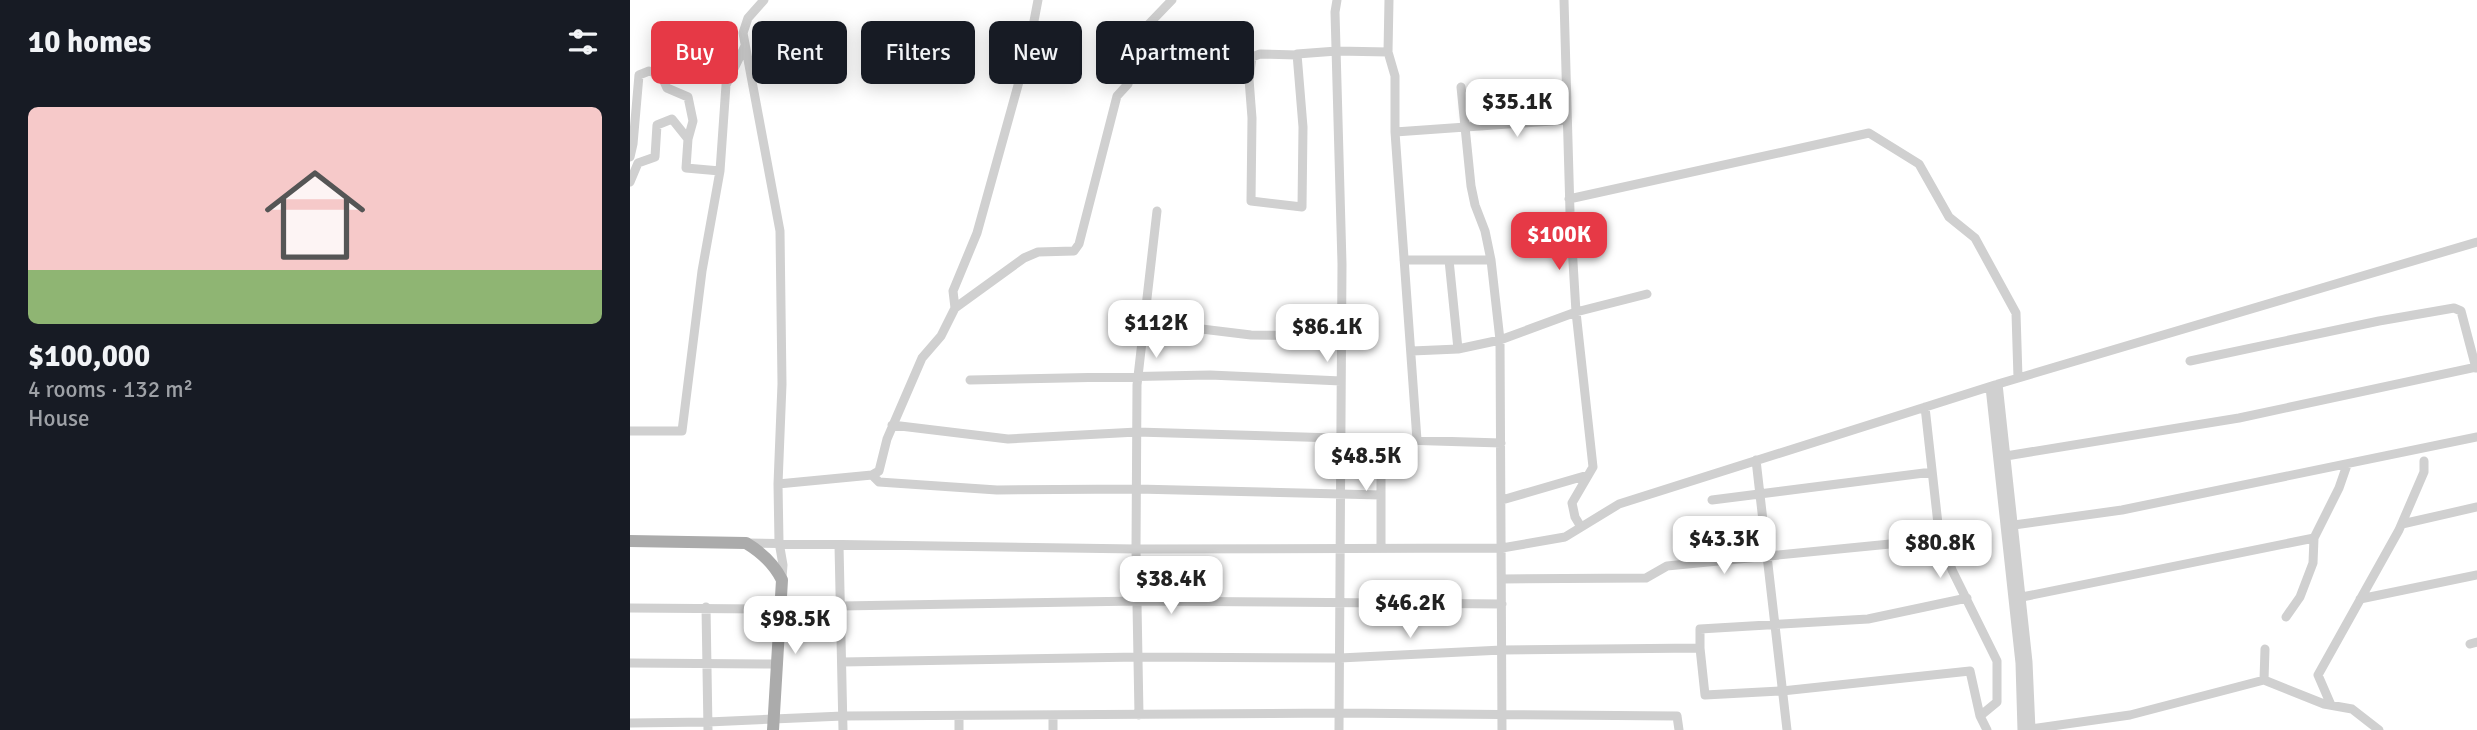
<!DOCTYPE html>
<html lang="en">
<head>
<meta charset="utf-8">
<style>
  body { margin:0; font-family:Signika,sans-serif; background:#20242c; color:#f1f3f6; height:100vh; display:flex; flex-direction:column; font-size:26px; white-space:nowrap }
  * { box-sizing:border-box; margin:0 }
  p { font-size:23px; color:#9ea1a6 }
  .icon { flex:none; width:38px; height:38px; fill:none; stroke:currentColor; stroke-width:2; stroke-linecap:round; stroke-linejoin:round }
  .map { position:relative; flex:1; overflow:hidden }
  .sheet { display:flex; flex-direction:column; background:#171b24; width:630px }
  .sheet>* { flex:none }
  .top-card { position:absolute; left:21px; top:21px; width:665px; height:63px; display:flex; gap:14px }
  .price { position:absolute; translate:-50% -60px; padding:0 16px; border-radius:14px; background:#fff; color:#222; font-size:23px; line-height:46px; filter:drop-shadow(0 2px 4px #0008) }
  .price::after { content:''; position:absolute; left:50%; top:42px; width:21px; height:16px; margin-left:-10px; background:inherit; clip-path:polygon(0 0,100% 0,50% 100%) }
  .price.on { background:#e63946; color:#fff }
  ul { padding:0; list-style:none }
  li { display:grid; align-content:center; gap:14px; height:371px; padding:0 28px }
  li span { display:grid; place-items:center; height:217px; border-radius:10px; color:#555 }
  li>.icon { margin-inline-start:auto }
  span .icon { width:126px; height:126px; fill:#fffc; stroke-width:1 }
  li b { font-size:30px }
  h2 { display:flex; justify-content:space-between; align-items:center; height:84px; padding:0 28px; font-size:30px }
  .chip { padding:0 24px; border-radius:10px; background:#171b24; box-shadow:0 4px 18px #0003; font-size:24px; line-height:63px }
  .chip.on { background:#e63946; color:#fff }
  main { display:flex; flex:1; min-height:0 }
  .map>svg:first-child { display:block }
</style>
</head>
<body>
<main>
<section class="sheet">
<h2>10 homes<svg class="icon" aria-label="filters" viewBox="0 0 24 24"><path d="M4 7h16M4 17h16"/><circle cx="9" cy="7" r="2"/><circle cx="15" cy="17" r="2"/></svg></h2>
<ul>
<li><span style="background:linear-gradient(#f6c9c9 75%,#8fb573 0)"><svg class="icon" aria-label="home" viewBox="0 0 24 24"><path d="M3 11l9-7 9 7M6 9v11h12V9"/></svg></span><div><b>$100,000</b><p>4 rooms · 132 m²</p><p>House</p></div></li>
</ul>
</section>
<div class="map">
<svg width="1847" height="730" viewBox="0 0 1847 730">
  <rect width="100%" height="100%" fill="#fff"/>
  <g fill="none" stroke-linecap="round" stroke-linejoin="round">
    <!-- minor -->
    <path stroke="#d0d0d0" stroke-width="9" d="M 134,0 L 118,18 L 113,33 L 150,231 L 152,384 L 148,484 L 149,542 L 153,565 L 152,578
      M 707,0 L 705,12 L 712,264 L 709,730
      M 759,0 L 758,52 L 765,76 L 765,132 L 787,440
      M 934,0 L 940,212 L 946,312 L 963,467 L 942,503 L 945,517 L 951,527
      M 667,55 L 630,54 L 622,57 L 619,79 L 622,118 L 621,201 L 672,207 L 673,127 L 667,54 L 707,51 L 758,52
      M 831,87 L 841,186 L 845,205 L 855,231 L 861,260 L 870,340 L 872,730
      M 765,132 L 936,120
      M 0,157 L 3,144 L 9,75 L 19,71 L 31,75 L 37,88 L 58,97 L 63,121 L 58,139
      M 0,182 L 8,163 L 25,157 L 27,125 L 42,119 L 58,139 L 56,168 L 90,171
      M 939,199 L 1239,133 L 1289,164 L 1319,217 L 1345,238 L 1386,313 L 1388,378
      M 774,260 L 861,260
      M 819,260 L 828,349
      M 325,308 L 323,291 L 347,233 L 400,42 L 408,0
      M 514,322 L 621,335 L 712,336
      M 782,351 L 828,349 L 870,340 L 946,312 L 1017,294
      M 1560,361 L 1749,321 L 1824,308 L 1831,311 L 1846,368
      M 340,380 L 580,375 L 711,381
      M 1368,384 L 1398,662 L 1401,730
      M 1360,387 L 1390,663 L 1392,730
      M 1295,407 L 1308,524 L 1322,570 L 1367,661 L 1367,702 L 1350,716 L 1357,730
      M 262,425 L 378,439 L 507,432 L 871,443
      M 0,431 L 52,431 L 72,271 L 90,171 L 96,85 L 115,46
      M 1376,456 L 1609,418 L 1847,367
      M 1126,460 L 1157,730
      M 242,475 L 249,482 L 367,490 L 507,489 L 751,495
      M 148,484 L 242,475 L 249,471 L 257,439 L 292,358 L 311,336 L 325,308 L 394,258 L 408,252 L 444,251 L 449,244 L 487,96 L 498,84 L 515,28 L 542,0
      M 872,500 L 958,475
      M 1082,500 L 1302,472
      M 1772,524 L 1847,507
      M 1384,525 L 1492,510 L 1847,437
      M 116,543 L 506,549 L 872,548 L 935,537 L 989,504 L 1368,384 L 1847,242
      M 209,545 L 213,730
      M 751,547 L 751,439
      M 872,579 L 1016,578 L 1037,566 L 1301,540 L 1311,536
      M 1392,597 L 1684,538
      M 1730,599 L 1847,575
      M 211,606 L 508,601 L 872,604
      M 76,607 L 78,730
      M 0,608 L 150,609
      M 1656,617 L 1670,597 L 1683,563 L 1684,538 L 1709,488 L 1717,465
      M 1840,644 L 1847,642
      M 1070,648 L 1075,695 L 1152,691 L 1340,671 L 1350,716
      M 1635,649 L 1634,680 L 1694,704 L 1722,709 L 1749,730
      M 212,662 L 509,657 L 710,658 L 872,650 L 1070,648 L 1070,629 L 1238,619 L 1337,598
      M 0,663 L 148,664
      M 1701,705 L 1688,675 L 1769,530 L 1794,472 L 1794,461
      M 423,715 L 423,730
      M 509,715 L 506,549 L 507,385 L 527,211
      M 329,716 L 329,730
      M 0,723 L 78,722 L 213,716 L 710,713 L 1047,716 L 1049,730
      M 1401,729 L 1500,715 L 1634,680"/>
    <!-- major -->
    <path stroke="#ababab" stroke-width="12" d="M 0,541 L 116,543 C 131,552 144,564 152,580 L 143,730"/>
  </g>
</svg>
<b class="price" style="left:887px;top:139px">$35.1K</b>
<b class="price on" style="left:929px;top:272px">$100K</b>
<b class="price" style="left:526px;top:360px">$112K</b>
<b class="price" style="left:697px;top:364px">$86.1K</b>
<b class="price" style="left:736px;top:493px">$48.5K</b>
<b class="price" style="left:1094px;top:576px">$43.3K</b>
<b class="price" style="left:1310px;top:580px">$80.8K</b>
<b class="price" style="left:541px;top:616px">$38.4K</b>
<b class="price" style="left:780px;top:640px">$46.2K</b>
<b class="price" style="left:165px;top:656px">$98.5K</b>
<div class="top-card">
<a class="chip on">Buy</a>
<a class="chip">Rent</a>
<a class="chip">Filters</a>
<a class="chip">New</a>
<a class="chip">Apartment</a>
</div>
</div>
</main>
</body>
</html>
